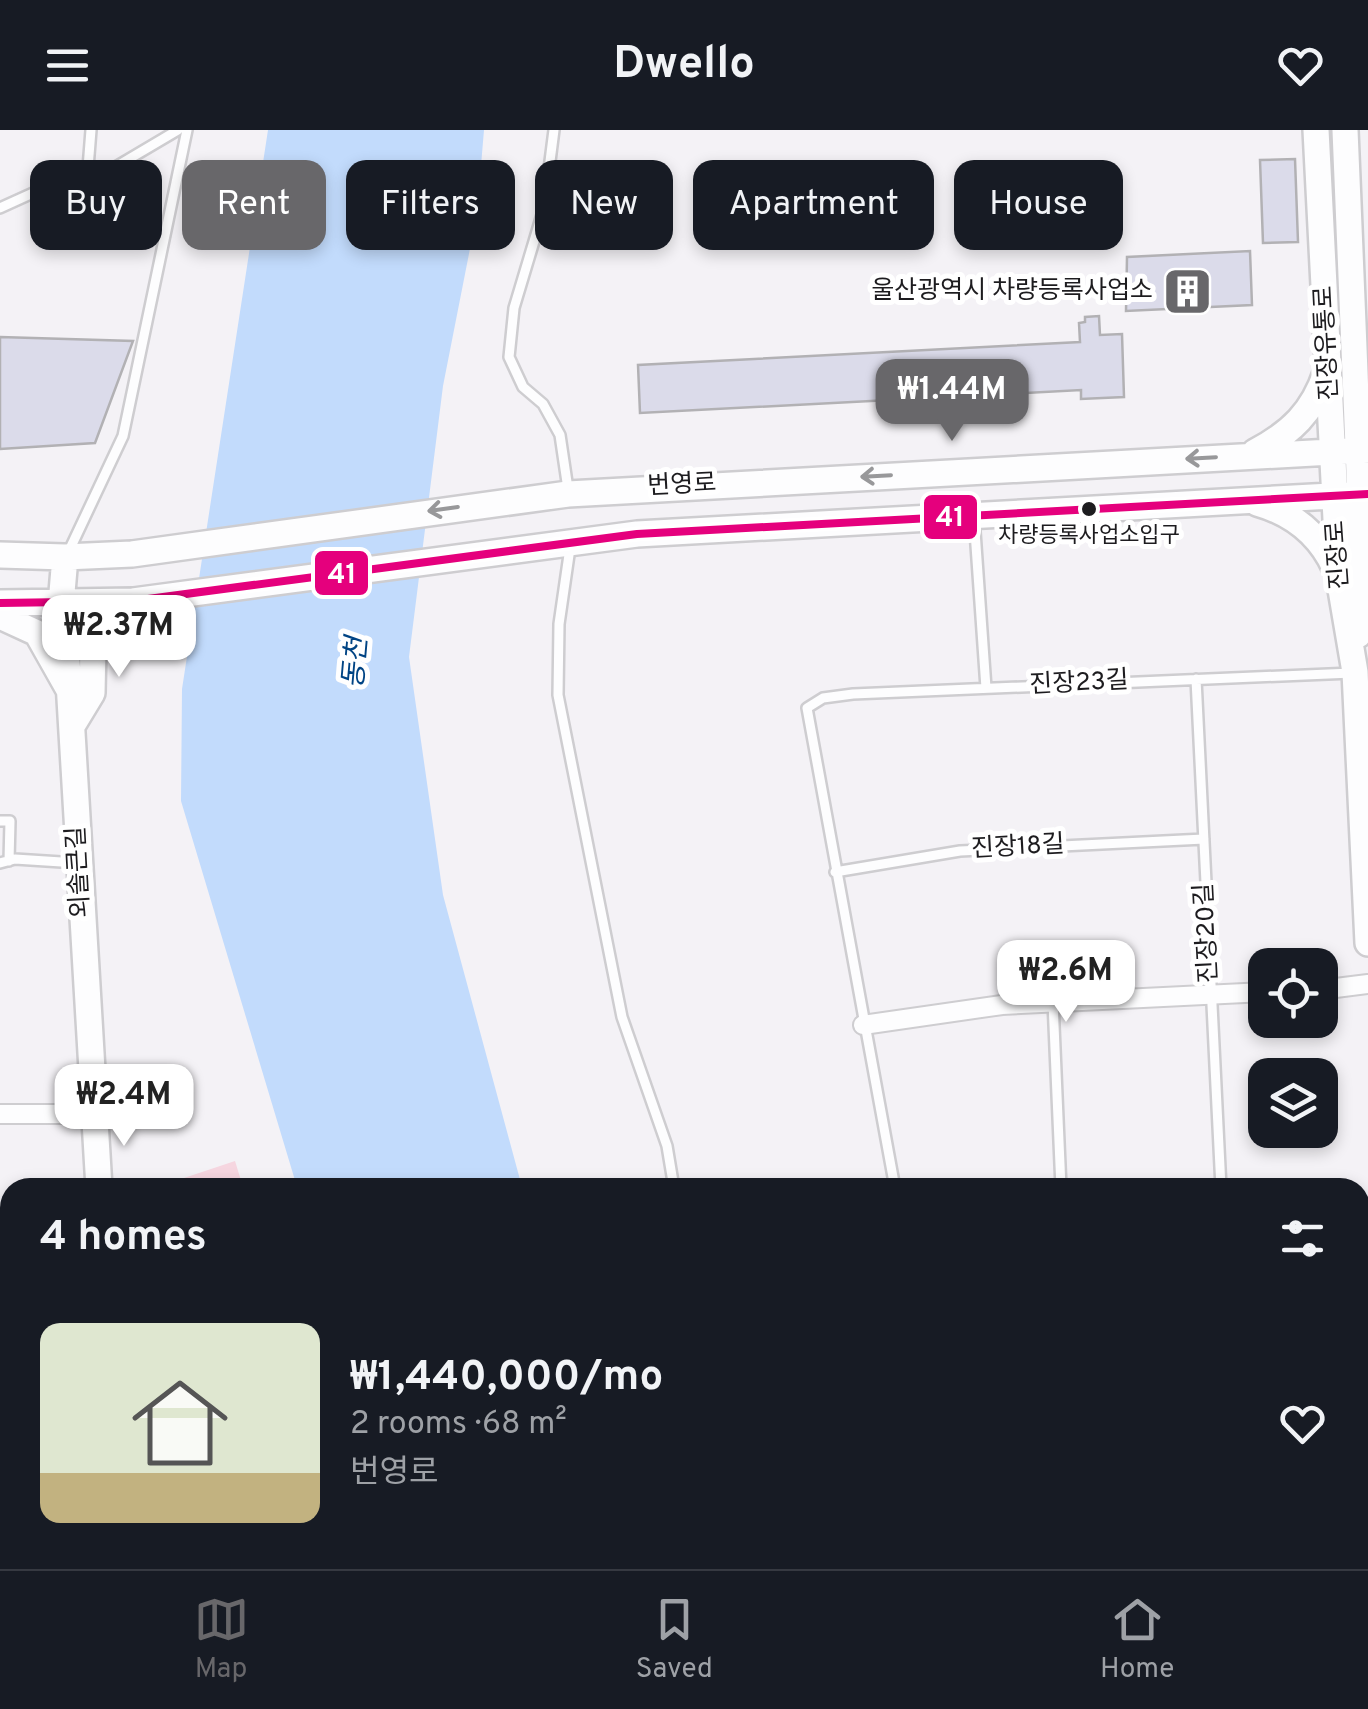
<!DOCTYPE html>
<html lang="en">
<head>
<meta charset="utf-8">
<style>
  body { margin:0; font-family:Overpass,"Noto Sans KR",sans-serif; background:#20242c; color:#f1f3f6; height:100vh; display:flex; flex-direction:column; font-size:38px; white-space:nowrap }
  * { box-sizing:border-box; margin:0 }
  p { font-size:32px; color:#9ea1a6 }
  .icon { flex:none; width:55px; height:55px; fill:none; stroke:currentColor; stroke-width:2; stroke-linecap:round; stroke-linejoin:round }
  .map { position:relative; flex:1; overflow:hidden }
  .drawer { position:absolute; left:0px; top:1048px; width:1370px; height:392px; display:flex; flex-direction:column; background:#171b24; border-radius:30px 30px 0 0; box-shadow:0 5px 15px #0003 }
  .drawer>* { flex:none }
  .banner { position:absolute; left:30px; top:30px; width:1310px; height:90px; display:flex; gap:20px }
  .controls { position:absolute; left:1248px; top:818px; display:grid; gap:20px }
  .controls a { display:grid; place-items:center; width:90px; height:90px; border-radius:20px; background:#171b24; box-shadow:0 5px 15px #0003; font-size:50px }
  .price { position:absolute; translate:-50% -85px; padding:0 22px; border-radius:20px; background:#fff; color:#222; font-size:32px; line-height:65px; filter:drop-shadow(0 2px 5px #0008) }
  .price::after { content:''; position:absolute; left:50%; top:60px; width:30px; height:22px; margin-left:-15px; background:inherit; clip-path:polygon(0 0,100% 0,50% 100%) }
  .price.on { background:#68676a; color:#fff }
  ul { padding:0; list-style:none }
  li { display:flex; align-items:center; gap:30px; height:250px; padding:0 40px }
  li+li { border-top:2px solid #363941 }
  li span { display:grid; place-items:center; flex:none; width:280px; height:200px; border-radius:20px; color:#555 }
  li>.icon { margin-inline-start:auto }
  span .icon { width:120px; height:120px; fill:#fffc; stroke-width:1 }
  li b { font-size:42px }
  h2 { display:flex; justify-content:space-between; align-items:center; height:120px; padding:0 40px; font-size:42px }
  .chip { padding:0 35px; border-radius:20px; background:#171b24; box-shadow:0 5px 15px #0003; font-size:35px; line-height:90px }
  .chip.on { background:#68676a; color:#fff }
  header { display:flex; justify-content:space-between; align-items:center; height:130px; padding:0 40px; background:#171b24; font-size:45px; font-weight:700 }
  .dock { display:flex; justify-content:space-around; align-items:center; height:140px; border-top:2px solid #363941; background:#171b24; font-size:28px; color:#9ea1a6 }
  .dock a { display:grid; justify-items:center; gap:5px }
  .dock .on { color:#68676a }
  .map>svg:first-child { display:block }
</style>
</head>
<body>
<header><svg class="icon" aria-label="menu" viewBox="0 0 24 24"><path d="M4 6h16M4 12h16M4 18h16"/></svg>Dwello<svg class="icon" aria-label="heart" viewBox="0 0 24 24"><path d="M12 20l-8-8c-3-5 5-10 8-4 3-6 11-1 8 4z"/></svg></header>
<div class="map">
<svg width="1368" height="1439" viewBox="0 0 1368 1439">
  <rect width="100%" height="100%" fill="#f4f2f6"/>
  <!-- green -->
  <path fill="#f6d6e0" d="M 235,1031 L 243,1057 L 177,1057 L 175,1051 Z"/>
  <!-- water -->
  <path fill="#c2dbfc" d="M 268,0 L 484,0 L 477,83 L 443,256 L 409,527 L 443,765 L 522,1057 L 297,1057 L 181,671 L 182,559 Z
    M 413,1430 L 615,1430 L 617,1439 L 416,1439 Z"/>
  <!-- building -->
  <path fill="#dbdbea" stroke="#b2b1b4" stroke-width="2.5" d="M 1295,29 L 1298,112 L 1263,113 L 1260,30 Z
    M 1250,121 L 1252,175 L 1126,181 L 1127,127 Z
    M 1099,186 L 1100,205 L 1122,204 L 1124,267 L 1081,269 L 1081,260 L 640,283 L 638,235 L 1080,212 L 1079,193 L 1085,192 L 1085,187 Z
    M 0,207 L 133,211 L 95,313 L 0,319 Z"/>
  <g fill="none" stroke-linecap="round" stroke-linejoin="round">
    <defs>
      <path id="lane" d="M 91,0 L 88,38 L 112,39 L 178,0
        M 554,0 L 544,78 L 514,178 L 509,227 L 523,257 L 543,274 L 560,305 L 568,359
        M 0,78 L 88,38
        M 974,387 L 986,558
        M 570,418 L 559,494 L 558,565 L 622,887 L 667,1016 L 674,1058
        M 68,423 L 123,306 L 187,0
        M 1196,549 L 1221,1058
        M 0,691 L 10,691 L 9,731
        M 0,733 L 15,729 L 77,733
        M 835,742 L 960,721 L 1204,709
        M 1053,872 L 1061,1058
        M 895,1058 L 807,578 L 823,568 L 853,564 L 1352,543
        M 0,1175 L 10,1230
        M 1360,1226 L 1368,1226
        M 0,1262 L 10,1262
        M 48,1430 L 50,1439
        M 728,1430 L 729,1439
        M 1241,1430 L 1241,1439"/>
      <path id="street" d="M 1320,860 L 1368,854
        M 863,895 L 1002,875 L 1265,862
        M 0,984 L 93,984
        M 965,1430 L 967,1439"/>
      <path id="secondary" d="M 1316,0 L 1339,448 L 1355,542 L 1368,813
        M 1345,0 L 1360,364 L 1362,447 L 1358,505
        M 1255,322 C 1291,303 1313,282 1326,243
        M 1257,373 C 1292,383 1320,405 1335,438
        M 0,425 L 65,427 L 132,424 L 568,364 L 1368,320
        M 65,427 L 61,474 L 69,552 L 99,1058
        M 0,473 L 133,471 L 637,404 L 1368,364
        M 0,486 L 37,503 L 68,558
        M 72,596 L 92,563 L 93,516 L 113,473
        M 190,1430 L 193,1439"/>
    </defs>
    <!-- lane casing -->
    <use href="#lane" stroke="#cecdd0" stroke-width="14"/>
    <!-- street casing -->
    <use href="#street" stroke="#cecdd0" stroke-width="22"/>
    <!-- secondary casing -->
    <use href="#secondary" stroke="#cecdd0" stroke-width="30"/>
    <!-- lane -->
    <use href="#lane" stroke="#fdfdfe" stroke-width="9"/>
    <!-- street -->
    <use href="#street" stroke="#fdfdfe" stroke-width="18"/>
    <!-- secondary -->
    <use href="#secondary" stroke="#fdfdfe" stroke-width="25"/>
    <defs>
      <path id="bus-1" d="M 0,473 L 133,471 L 637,404 L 1368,364"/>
    </defs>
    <!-- bus-1 casing -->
    <use href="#bus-1" stroke="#fff" stroke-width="15"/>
    <!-- bus-1 -->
    <use href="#bus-1" stroke="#e5007d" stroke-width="8"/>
  </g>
  <!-- one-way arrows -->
  <defs><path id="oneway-shaft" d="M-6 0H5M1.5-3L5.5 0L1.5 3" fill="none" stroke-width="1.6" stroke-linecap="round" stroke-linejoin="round" transform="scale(2.5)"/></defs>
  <g stroke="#98989a">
    <use href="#oneway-shaft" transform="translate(1201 328) rotate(177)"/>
    <use href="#oneway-shaft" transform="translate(876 346) rotate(177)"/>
    <use href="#oneway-shaft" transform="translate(443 379) rotate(172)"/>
  </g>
  <!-- icons -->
  <defs>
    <symbol id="building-square" viewBox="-11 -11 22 22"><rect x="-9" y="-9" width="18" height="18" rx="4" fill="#68676a" stroke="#fff"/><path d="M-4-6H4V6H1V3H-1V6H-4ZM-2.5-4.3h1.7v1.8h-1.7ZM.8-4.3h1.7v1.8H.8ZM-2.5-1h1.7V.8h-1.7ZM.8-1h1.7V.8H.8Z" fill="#fff"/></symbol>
  </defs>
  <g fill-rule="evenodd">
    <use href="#building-square" x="1160" y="134" width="55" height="55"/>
  </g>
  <!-- markers -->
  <circle fill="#1d1c1f" stroke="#fff" stroke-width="4" cx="1089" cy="379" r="9"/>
  <g text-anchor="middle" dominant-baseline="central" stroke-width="10" stroke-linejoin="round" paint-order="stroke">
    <!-- bus labels -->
    <g font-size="22" fill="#1d1c1f" stroke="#fff">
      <text x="1089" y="406">차량등록사업소입구</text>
    </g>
    <!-- poi labels -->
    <g font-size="25" fill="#1d1c1f" stroke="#fff" text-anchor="end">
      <text x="1153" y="162">울산광역시 차량등록사업소</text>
    </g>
    <!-- street labels -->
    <g font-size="25" fill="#1d1c1f" stroke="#fff">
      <text transform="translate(1328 213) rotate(-93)">진장유통로</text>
      <text transform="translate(682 356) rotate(-3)">번영로</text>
      <text transform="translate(1339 425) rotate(-94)">진장로</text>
      <text transform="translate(1079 554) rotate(-3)">진장23길</text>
      <text transform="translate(1018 718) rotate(-3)">진장18길</text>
      <text transform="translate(80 742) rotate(-93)">외솔큰길</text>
      <text transform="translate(1208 803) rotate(-93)">진장20길</text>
    </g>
    <!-- water labels -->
    <g font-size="28" font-style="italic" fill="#004484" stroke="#fff">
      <text transform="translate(357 533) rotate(-85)">동천</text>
    </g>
  </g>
  <g stroke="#fff" stroke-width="4">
    <rect x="922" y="363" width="57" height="48" rx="10" fill="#e5007d"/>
    <rect x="313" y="419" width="57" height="48" rx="10" fill="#e5007d"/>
  </g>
  <g font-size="28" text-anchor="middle" font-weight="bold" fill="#fff">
    <text x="950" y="396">41</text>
    <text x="342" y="453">41</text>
  </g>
</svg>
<div class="controls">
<a><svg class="icon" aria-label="locate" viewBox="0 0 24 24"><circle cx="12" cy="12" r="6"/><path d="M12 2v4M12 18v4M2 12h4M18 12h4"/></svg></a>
<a><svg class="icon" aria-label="layers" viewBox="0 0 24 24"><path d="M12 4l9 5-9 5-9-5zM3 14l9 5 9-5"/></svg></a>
</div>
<b class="price on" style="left:952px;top:314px">₩1.44M</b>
<b class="price" style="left:119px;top:550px">₩2.37M</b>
<b class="price" style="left:1066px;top:895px">₩2.6M</b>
<b class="price" style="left:124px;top:1019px">₩2.4M</b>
<div class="banner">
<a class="chip">Buy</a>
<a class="chip on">Rent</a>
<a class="chip">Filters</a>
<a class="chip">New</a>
<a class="chip">Apartment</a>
<a class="chip">House</a>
</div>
<section class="drawer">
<h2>4 homes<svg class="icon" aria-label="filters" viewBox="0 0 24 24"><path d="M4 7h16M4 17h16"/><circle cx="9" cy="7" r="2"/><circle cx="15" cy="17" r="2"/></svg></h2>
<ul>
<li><span style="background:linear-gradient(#dfe7d0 75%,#c2b280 0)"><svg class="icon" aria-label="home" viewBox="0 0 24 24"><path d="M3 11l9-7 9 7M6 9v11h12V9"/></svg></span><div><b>₩1,440,000/mo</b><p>2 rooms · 68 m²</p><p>번영로</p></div><svg class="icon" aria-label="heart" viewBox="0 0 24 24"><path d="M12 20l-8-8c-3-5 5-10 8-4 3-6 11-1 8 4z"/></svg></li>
</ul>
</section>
</div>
<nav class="dock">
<a class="on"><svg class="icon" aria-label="map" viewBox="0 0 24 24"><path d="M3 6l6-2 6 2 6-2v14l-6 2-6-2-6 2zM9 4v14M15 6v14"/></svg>Map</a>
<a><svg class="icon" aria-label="saved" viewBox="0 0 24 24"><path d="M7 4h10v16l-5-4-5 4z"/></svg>Saved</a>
<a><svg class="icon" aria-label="home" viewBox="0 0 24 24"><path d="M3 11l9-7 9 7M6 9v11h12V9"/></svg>Home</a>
</nav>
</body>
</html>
